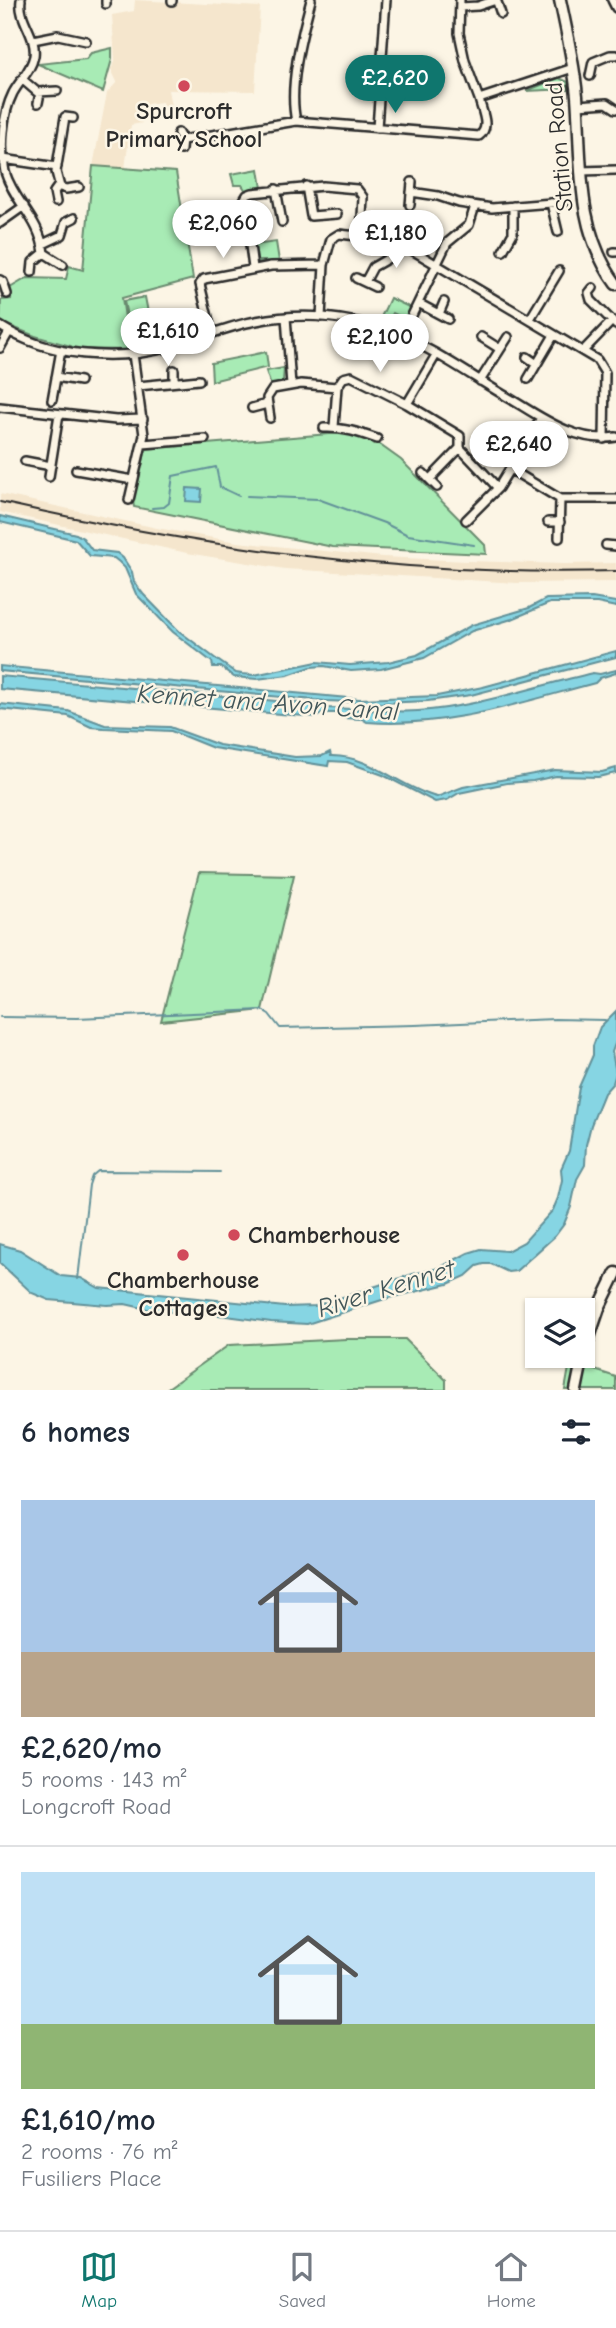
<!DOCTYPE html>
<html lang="en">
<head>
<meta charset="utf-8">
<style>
  body { margin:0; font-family:"Comic Neue",sans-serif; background:#f6f6f7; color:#1f2937; height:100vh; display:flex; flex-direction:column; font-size:26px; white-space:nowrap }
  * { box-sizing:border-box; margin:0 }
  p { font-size:23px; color:#747a83 }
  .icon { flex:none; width:38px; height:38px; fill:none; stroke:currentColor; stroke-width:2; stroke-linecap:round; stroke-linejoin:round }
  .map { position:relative; height:1390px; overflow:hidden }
  .drawer { display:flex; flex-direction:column; background:#fff; flex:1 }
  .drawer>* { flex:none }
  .controls { position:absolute; left:525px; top:1298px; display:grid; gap:14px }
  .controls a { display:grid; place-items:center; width:70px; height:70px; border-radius:0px; background:#fff; box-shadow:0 2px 5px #0004; font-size:35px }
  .price { position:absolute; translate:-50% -60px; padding:0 16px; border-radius:24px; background:#fff; color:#222; font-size:23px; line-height:46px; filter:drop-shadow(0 2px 4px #0008) }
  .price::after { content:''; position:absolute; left:50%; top:42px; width:21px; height:16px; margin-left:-10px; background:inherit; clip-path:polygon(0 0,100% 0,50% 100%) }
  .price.on { background:#0f766e; color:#fff }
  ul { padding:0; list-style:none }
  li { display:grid; align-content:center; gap:14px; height:371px; padding:0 21px }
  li+li { border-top:2px solid #e0e1e3 }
  li span { display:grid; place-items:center; height:217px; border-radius:0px; color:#555 }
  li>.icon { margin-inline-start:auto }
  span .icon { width:126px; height:126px; fill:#fffc; stroke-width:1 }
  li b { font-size:30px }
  h2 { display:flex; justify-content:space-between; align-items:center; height:84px; padding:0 21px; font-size:30px }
  .tabs { display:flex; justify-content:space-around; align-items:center; height:98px; border-top:2px solid #e0e1e3; background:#fff; font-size:19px; color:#747a83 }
  .tabs a { display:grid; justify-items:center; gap:4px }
  .tabs .on { color:#0f766e }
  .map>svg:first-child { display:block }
</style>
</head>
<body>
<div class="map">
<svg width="616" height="1390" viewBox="0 0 616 1390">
  <rect width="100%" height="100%" fill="#fcf5e5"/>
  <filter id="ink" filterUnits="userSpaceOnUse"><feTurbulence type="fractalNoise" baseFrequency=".0143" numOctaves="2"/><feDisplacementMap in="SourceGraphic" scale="14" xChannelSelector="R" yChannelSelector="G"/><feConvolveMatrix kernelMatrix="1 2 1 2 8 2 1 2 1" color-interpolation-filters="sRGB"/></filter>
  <g filter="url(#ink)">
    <!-- built -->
    <path fill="#f5e6cd" d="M 135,0 L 260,7 L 255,91 L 168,90 L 171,106 L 163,107 L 162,102 L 147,104 L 148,110 L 139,112 L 142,123 L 131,125 L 125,168 L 93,166 L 107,93 L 117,82 L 111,69 L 115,61 L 112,15 L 134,11 Z
      M 0,494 L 157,528 L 237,542 L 383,557 L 467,561 L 565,564 L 616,563 L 616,582 L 517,583 L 285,569 L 187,553 L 0,512 Z"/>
    <!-- green -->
    <path fill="#a8ebb5" stroke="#6a8b70" stroke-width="2" d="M 112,48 L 112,59 L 103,92 L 38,64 L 86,59 L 91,53 Z
      M 559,78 L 568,82 L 568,89 L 526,91 Z
      M 93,166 L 176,172 L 193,279 L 122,298 L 130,350 L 73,349 L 71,346 L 35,336 L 0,322 L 1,300 L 11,299 L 10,288 L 27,278 L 66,279 L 69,266 L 83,270 Z
      M 259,169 L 262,188 L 246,191 L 242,185 L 234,185 L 231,174 Z
      M 276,242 L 279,261 L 257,261 L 254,245 Z
      M 145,297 L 153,338 L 132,342 L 124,301 Z
      M 390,298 L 411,308 L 405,319 L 393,313 L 389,321 L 381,317 Z
      M 266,352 L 268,367 L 212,381 L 211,363 Z
      M 284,368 L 283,381 L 271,386 L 266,371 Z
      M 342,433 L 373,440 L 401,460 L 485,545 L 486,554 L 333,547 L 134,507 L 133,502 L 146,449 Z
      M 199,873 L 294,875 L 262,1010 L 161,1021 Z
      M 346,1339 L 405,1339 L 446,1380 L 446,1390 L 165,1390 L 229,1345 Z
      M 570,1362 L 616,1377 L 616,1390 L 565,1390 Z"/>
    <!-- water -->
    <path fill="#86d5e3" stroke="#629199" stroke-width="2" d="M 187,488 L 202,489 L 201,502 L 186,501 Z
      M 0,516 L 76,534 L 83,538 L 92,550 L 117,553 L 123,558 L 132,572 L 134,582 L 144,595 L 179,631 L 216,659 L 236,673 L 242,674 L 254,675 L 317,662 L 350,665 L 388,662 L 417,655 L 472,625 L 529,608 L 546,599 L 592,598 L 616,602 L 616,607 L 597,603 L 550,603 L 512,619 L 472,631 L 424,658 L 381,669 L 351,671 L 324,666 L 311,667 L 288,675 L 257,679 L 234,677 L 221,667 L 213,667 L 212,662 L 173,632 L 136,594 L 125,568 L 119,562 L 114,558 L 90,556 L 76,540 L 0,522 Z
      M 616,651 L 616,657 L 471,695 L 428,701 L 381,703 L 325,701 L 0,671 L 0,666 L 359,699 L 437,696 L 483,687 Z
      M 616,670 L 616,673 L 600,678 L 595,683 C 518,703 449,728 367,722 L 362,719 L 342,718 L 336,713 L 322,713 L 317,717 L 280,714 L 0,689 L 0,676 L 310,704 L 324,705 L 326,708 C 356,708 387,713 418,711 C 478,707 535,686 593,673 L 600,674 Z
      M 0,704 L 68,711 L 105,725 L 170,727 L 219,745 L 295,757 L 322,756 L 330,752 L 331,756 C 370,755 401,788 437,797 L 463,787 L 555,770 L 602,772 L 616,768 L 616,773 L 598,777 L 556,776 L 533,781 L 507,783 L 459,793 L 447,800 L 435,802 L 383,775 L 347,762 L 329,761 L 328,766 L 213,748 L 171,731 L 104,728 L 91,727 L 68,716 L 0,709 Z
      M 616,1011 L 616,1041 L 612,1052 L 616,1073 L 613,1083 L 604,1093 L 591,1125 L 586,1145 L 585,1165 L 577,1179 L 571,1207 L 564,1224 L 555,1236 L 516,1271 L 508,1272 L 491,1264 L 484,1264 L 477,1266 L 466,1276 L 448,1284 L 385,1299 L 307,1324 L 271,1322 L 196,1312 L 185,1308 L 173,1312 L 160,1312 L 125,1304 L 107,1305 L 49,1300 L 32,1293 L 0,1263 L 0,1244 L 20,1250 L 61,1276 L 81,1278 L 99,1288 L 285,1307 L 315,1306 L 413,1274 L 439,1268 L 468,1253 L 481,1249 L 507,1251 L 524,1242 L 553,1210 L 558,1198 L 562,1180 L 561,1169 L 569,1151 L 579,1087 L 593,1055 L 593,1046 L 600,1027 Z"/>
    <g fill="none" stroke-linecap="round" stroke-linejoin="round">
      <!-- stream -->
      <path stroke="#629199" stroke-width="2" d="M 247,496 L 318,499 L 384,523 L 408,535 L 474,545
        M 152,508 L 164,507 L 169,503 L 173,476 L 216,467 L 220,487 L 239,496
        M 0,1017 L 77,1018 L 262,1010 L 269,1014 L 280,1028 L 415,1025 L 555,1019 L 605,1020
        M 78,1279 L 89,1185 L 92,1176 L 98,1171 L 220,1172"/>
      <defs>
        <path id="street" d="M 21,0 C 18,20 37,35 34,56 C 31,71 20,80 13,93 C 2,115 0,149 5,172 C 14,202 40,219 44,253 L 63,265
          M 106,0 L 106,4
          M 460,0 L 459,33 L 465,61 L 479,99
          M 612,0 L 616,8
          M 172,1 L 172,0
          M 497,2 L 501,14
          M 460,7 L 478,6 L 496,0
          M 33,40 L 58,35 L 86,41
          M 590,76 L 593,62 L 610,55 L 616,55
          M 23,80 L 37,92 L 57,91
          M 38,103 L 40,93
          M 577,105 L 607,103 L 616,109
          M 73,118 L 65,117 L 56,172 L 60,187 L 66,189 L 79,187
          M 296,121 C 288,86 302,34 311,0
          M 377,128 L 386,0
          M 178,133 L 182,140 L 181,150
          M 182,140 L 296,121 L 479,136 C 491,127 482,112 479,99 L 573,68
          M 3,159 L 57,167
          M 580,171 L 616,170
          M 306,186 L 311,216 L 337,214
          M 276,189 L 282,222
          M 411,192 L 438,196 L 459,203 L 492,208 L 564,202
          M 56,202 L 54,192 L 59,185
          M 551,203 L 558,232
          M 410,205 L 412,182
          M 0,223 L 24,206
          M 43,244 L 62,235 L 66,222 L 74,218
          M 503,251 L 513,233 L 513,206
          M 614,252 L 616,252
          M 253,268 L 244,200 L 247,195 L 252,193 L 323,186 L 357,189 L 363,197 L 361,236
          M 32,272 L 33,262 L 44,253
          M 356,278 L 375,287
          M 0,280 L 3,282 L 7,294
          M 365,282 L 373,267 L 387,259 L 395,240
          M 593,288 L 589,293 L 591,300 L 616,325
          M 418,303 L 448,319
          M 439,314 L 444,302
          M 286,317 L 291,385
          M 321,317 L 324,265 L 331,239 L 339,234 L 395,240 L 597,360 L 605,373 L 604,439
          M 530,319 L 559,271
          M 0,326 C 49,357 115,362 170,347 C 199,339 227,326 256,321 C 302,312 350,316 393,333 C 433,348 471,376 509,398 C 541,417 576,444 616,437
          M 212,334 L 200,284 L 204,279 L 271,266 L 324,265
          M 402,336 L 447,243 L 469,225 L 475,206
          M 481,337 L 500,349
          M 0,348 L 9,332
          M 583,351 L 612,321
          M 527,357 L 537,364
          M 174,370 L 174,382
          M 56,377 L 80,381
          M 528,379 L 554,335
          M 480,381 L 508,337
          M 138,386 L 199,380
          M 52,400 L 61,350
          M 407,404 L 436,355
          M 0,407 L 116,420 L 143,419
          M 252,408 L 267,404
          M 270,418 L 267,398 L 273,389 L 301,384 L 337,387 L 343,378 L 351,376 L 407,404 L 460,436 L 460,448 L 498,488
          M 334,427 L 337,387
          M 324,428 C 343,427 360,433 377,439
          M 143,444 L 205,439
          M 25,461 L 51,466
          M 510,469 L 560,499 L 616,499
          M 76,470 L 133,480
          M 423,473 L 437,487
          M 49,477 L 59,414
          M 430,479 L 460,448
          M 129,500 L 144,435 L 133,354
          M 466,520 L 498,488 L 541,418
          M 548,522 L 560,522
          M 559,538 L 560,499
          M 606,545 L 616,546"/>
        <path id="secondary" d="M 560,0 C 567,32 574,64 577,96 C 582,161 575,229 616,284
          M 583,1355 L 599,1308 L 616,1273
          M 576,1390 L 583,1356"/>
      </defs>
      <!-- street casing -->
      <use href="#street" stroke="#2b2b2b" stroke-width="12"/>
      <!-- secondary casing -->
      <use href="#secondary" stroke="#2b2b2b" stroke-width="15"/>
      <!-- street -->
      <use href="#street" stroke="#fcf5e5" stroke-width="7"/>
      <!-- secondary -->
      <use href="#secondary" stroke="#fcf5e5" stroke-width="10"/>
      <!-- rail -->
      <path stroke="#2b2b2b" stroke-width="2" d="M 0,502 C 205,548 405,577 616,571"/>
    </g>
  </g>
  <!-- markers -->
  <g fill="#d1495b" stroke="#fcf5e5" stroke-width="2.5">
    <circle cx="184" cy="86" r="7"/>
    <circle cx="234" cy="1235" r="7"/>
    <circle cx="183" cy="1255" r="7"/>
  </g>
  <g text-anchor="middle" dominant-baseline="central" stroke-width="5" stroke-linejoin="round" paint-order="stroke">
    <!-- poi labels -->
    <g font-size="24" font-weight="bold" fill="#2b2b2b" stroke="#fcf5e5">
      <text x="184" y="111">Spurcroft<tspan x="184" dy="28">Primary School</tspan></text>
      <text x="248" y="1235" text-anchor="start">Chamberhouse</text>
      <text x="183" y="1280">Chamberhouse<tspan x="183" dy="28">Cottages</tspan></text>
    </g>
    <!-- street labels -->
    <g font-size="24" fill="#2b2b2b" stroke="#fcf5e5">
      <text transform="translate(559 147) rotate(-95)">Station Road</text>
    </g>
    <!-- water labels -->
    <g font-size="26" font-style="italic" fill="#425659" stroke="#fcf5e5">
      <text transform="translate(268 703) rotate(4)">Kennet and Avon Canal</text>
      <text transform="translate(386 1289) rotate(-17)">River Kennet</text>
    </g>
  </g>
</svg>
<div class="controls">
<a><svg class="icon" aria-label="layers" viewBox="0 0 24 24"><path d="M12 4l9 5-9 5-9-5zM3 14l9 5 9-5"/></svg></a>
</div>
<b class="price on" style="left:395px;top:115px">£2,620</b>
<b class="price" style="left:223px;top:260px">£2,060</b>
<b class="price" style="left:396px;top:270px">£1,180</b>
<b class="price" style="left:168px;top:368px">£1,610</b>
<b class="price" style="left:380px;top:374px">£2,100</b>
<b class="price" style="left:519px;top:481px">£2,640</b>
</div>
<section class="drawer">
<h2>6 homes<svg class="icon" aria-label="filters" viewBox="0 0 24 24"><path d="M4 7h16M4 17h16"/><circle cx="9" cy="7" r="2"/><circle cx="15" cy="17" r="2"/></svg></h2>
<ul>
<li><span style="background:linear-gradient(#a9c7e8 70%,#b9a48a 0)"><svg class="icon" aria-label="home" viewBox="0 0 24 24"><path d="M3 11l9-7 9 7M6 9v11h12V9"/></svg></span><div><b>£2,620/mo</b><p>5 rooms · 143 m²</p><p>Longcroft Road</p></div></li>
<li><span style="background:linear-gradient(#bfe0f5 70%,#8fb573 0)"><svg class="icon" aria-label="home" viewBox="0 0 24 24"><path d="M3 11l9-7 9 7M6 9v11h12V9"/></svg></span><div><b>£1,610/mo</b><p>2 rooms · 76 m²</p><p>Fusiliers Place</p></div></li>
</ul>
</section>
<nav class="tabs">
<a class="on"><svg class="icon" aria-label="map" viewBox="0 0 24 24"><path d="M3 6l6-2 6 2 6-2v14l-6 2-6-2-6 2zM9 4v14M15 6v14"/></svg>Map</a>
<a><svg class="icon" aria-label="saved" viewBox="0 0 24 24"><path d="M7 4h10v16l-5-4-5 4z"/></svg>Saved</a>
<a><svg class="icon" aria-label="home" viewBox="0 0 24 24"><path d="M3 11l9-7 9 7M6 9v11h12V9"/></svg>Home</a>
</nav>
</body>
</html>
